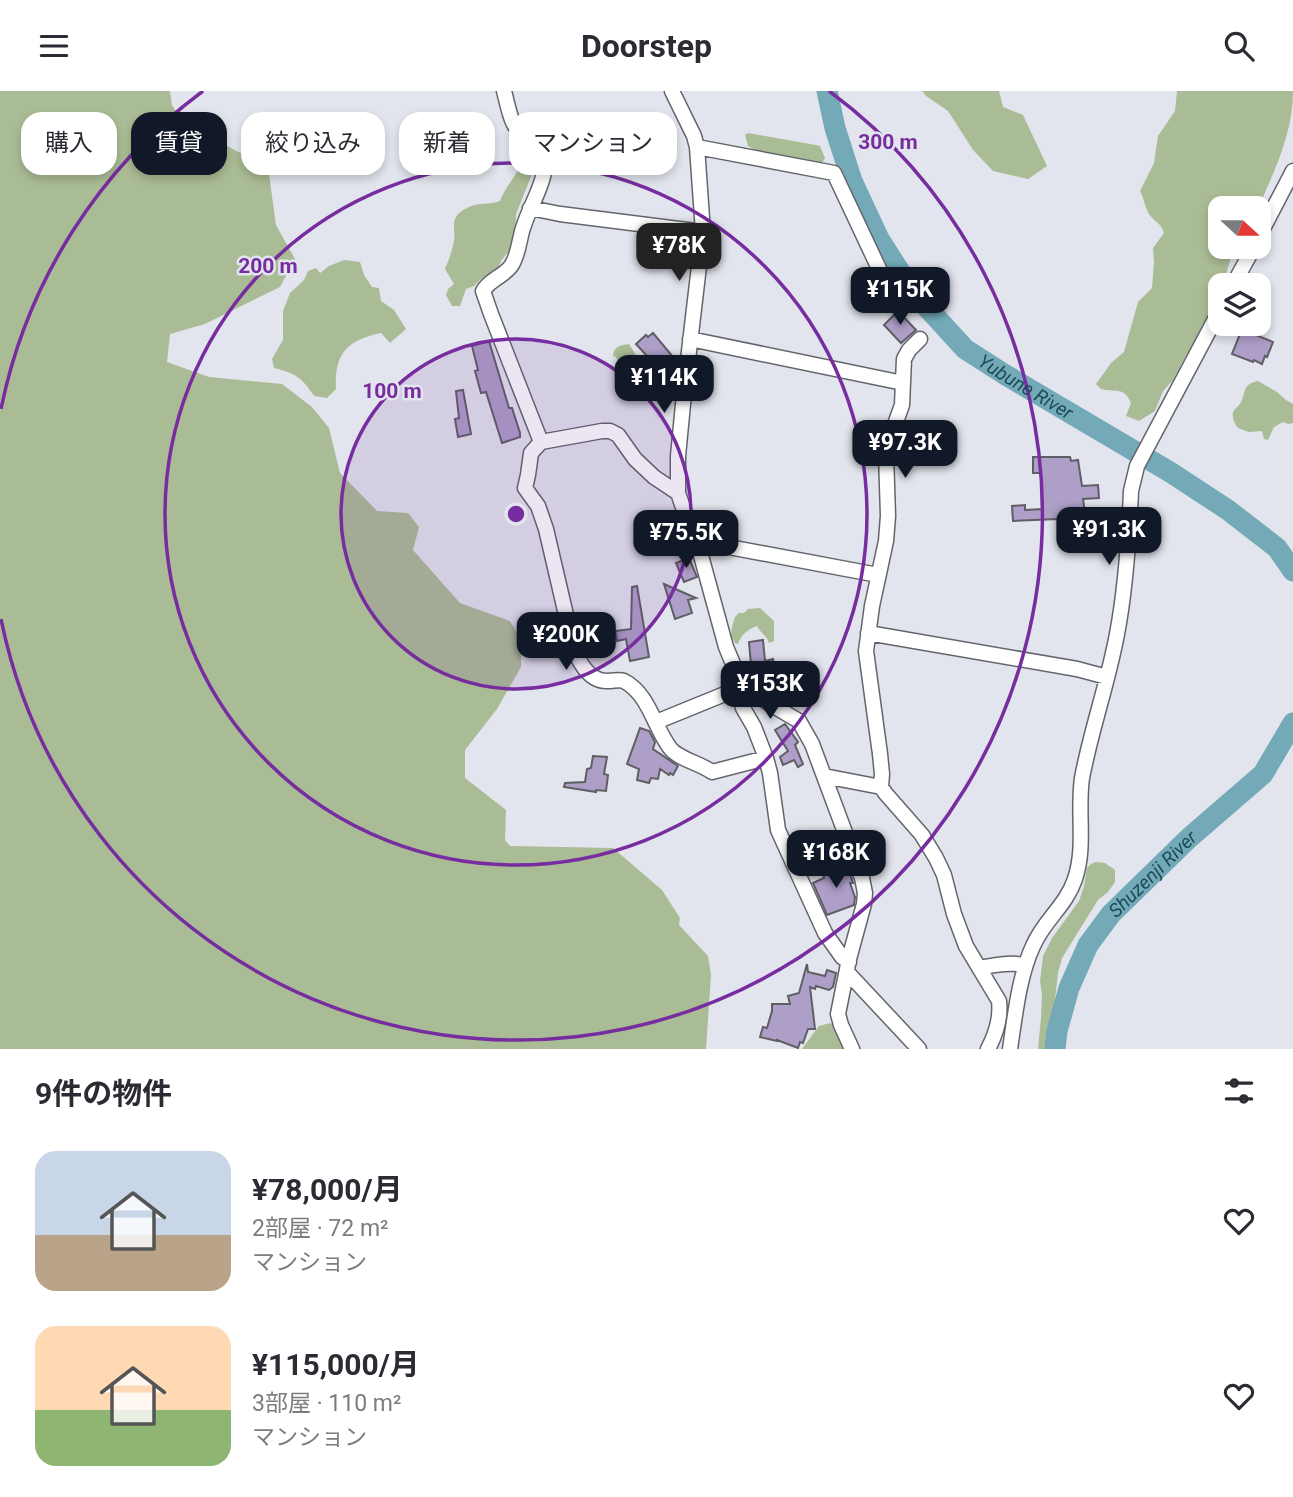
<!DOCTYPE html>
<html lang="ja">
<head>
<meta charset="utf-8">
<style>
  body { margin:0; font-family:Roboto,"Noto Sans JP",sans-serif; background:#f2f2f3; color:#2b2b33; height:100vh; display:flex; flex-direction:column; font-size:26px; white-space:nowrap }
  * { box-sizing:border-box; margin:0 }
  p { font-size:23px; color:#7c7c81 }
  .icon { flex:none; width:38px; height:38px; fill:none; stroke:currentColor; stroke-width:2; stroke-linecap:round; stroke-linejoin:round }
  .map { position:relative; height:958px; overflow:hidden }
  .side { display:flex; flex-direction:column; background:#fff; flex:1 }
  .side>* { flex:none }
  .top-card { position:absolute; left:21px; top:21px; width:700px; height:63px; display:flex; gap:14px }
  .needle { width:46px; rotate:111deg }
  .controls { position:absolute; left:1208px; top:105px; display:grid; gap:14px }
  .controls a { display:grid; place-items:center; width:63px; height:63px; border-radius:14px; background:#fff; box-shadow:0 4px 10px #0003; font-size:35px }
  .price { position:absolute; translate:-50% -60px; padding:0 16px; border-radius:14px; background:#111827; color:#fff; font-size:23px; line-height:46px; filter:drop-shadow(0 2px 4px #0008) }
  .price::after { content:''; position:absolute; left:50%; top:42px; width:21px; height:16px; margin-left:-10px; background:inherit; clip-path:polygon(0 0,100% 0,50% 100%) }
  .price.current { background:#222; color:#fff }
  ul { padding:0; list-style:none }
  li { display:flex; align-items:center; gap:21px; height:175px; padding:0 35px }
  li span { display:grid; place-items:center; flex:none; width:196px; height:140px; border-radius:21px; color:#555 }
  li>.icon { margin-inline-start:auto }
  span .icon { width:84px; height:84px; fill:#fffc; stroke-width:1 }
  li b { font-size:30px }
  h2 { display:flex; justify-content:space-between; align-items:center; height:84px; padding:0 35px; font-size:30px }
  .pill { padding:0 24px; border-radius:21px; background:#fff; box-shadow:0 4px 10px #0003; font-size:24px; line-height:63px }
  .pill.current { background:#111827; color:#fff }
  header { display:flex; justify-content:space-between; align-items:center; height:91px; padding:0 35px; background:#fff; font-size:32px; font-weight:700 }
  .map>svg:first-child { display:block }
</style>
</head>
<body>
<header><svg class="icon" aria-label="menu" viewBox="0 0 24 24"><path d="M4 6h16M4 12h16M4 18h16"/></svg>Doorstep<svg class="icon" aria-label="search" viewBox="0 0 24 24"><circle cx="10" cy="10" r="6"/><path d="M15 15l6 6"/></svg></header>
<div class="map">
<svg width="1293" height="958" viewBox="0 0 1293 958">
  <rect width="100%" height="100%" fill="#e2e5ed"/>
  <!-- green -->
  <path fill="#aabc95" d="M 0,0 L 170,0 L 172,14 L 194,50 L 227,55 L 268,76 L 276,134 L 295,168 L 280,196 L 205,233 L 170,243 L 167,271 L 209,286 L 282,293 L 312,316 L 329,337 L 340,382 L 377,420 L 408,422 L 419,436 L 413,459 L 460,512 L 510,530 L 521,549 L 521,576 L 497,618 L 465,659 L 465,687 L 506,719 L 505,749 L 510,755 L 613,757 L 662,799 L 680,827 L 679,834 L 708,865 L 711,884 L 706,958 L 0,958 Z
    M 922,0 L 999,0 L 1003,16 L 1023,24 L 1047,75 L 1028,88 L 993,80 L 973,59 L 948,20 L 926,5 Z
    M 1177,0 L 1293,0 C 1293,42 1275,79 1258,117 L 1220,117 L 1220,156 L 1236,156 L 1231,166 L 1223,194 L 1220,194 L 1218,214 L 1206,239 L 1186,264 L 1173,289 L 1163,300 L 1155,320 L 1139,330 L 1126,325 L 1131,312 C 1124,295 1116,302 1101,298 L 1096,293 L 1111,272 L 1124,261 L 1138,211 L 1152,197 L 1154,171 L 1153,157 L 1164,142 C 1161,132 1155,131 1149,123 C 1145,117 1144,107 1140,100 L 1154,72 L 1158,45 L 1175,20 Z
    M 748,42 L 816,54 L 820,55 L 825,67 L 822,72 C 797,70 770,67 748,55 L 745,44 Z
    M 528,64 L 533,66 L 537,71 L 516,123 L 515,146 L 511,157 L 501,170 L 496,182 L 482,187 L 474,195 L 466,198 L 460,215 L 452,215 L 446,204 L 448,198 L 454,193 L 445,178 C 449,169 452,160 454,150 C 456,137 448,126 467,117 C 477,111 490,114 500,110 C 504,100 509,93 515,84 C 520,77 522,70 528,64 Z
    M 344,169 L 360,171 L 364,184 L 372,196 L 379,197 L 381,210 L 394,219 L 406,238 L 390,252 L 381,242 C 347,249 334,263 336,298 L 327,307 L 314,305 C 301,286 297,283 274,277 L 272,268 L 283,249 L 283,220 L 290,202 L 304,189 L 308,180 L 316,177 L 320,182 L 329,175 Z
    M 629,253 L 648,283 L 648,287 L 645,292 L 640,291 L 637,286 L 626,290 L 621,287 C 619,280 620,273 616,266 L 613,265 C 613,256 620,254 629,253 Z
    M 1258,290 L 1277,301 L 1286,309 L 1293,313 L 1293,332 L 1288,333 L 1283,331 L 1274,336 L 1268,349 L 1264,348 L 1262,340 L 1249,341 L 1238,337 C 1236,334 1233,330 1233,326 C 1231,319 1238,317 1241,311 C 1247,300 1241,294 1258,290 Z
    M 760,517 L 774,530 L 774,550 L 769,552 C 767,544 760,542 757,535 C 748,538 741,544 738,553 L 735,552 L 731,544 L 732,536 L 735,526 L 739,522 L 744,522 L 748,518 Z
    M 822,742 C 837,743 842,755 850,767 L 846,772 L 840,775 L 833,772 L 828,773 L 822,767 L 808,766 L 805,761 L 809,748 Z
    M 1096,771 L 1105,772 L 1115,779 L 1115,791 L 1108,801 L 1098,809 L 1062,867 L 1058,882 L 1053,925 L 1046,958 L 1038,958 L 1041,927 L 1042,904 L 1040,890 L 1043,865 L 1052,847 L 1079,810 L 1084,795 L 1087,777 L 1091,773 Z
    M 830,932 L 833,934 L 845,958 L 802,958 L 819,935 Z"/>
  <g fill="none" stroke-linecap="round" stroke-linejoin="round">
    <!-- river -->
    <g stroke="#74aab8" stroke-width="21">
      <path id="s1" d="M 827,0 L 835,37 L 852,90 L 879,148 L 913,201 L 965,258 L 1004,283 L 1170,381 L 1228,419 L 1277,457 L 1293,480"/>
      <path id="s2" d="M 1055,958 L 1057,940 L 1069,897 L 1088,854 L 1111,823 L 1189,747 L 1263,683 L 1293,632"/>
    </g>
  </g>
  <!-- building -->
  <path fill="#ae9fc8" stroke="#605e65" stroke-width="2" d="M 873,187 L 879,194 L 858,210 L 852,202 Z
    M 898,220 L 916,239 L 901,252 L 884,234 Z
    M 1244,233 L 1253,235 L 1251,242 L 1273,251 L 1267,266 L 1265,265 L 1262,273 L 1254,269 L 1253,271 L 1232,263 Z
    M 653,242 L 678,272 L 674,274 L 676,285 L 675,297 L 664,299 L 659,278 L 636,253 L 646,244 L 648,246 Z
    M 489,250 L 509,317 L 512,317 L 520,342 L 520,346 L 502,352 L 486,301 L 481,302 L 475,280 L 478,279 L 472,255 Z
    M 463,299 L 471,343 L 458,346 L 455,328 L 459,327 L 456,300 Z
    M 1033,366 L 1070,366 L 1071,370 L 1078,369 L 1082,395 L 1098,394 L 1099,407 L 1083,408 L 1086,429 L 1059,432 L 1058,428 L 1013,430 L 1012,415 L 1025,414 L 1025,419 L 1043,418 L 1041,382 L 1033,382 Z
    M 689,467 L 697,486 L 684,491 L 676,472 Z
    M 664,493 L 696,507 L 688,509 L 692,522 L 675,528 Z
    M 637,495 L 649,566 L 630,570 L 626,548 L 617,550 L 615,540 L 631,538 L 632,496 Z
    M 763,549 L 765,570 L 773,568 L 775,577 L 748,585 L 745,575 L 751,574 L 749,551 Z
    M 785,633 L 798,651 L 795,654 L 803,673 L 798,676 L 794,669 L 783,674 L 780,666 L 788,660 L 775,639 Z
    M 640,637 L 649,640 L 655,651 L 653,658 L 678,675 L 673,684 L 670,682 L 669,684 L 660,678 L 658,688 L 651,687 L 649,692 L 637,689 L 639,678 L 627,673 Z
    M 593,665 L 607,666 L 604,683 L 608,684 L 606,700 L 596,699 L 596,701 L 564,696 L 565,692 L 585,691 L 587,678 L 591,677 Z
    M 847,775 L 853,792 L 850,792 L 855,806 L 854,814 L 827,824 L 813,792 L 824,787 L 823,782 Z
    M 807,873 L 808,881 L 825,885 L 827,879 L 836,882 L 833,896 L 829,899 L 816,895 L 815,898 L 810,896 L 815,938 L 808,938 L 803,952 L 800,951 L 798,957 L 777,949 L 777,950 L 760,946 L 763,936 L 767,937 L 772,920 L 772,913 L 790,913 L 788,905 L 799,902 Z"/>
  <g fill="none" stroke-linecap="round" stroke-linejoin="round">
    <defs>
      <path id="minor" d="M 504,0 C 506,7 511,32 516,36 C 524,43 537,37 542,51 C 553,82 533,107 524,134 C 519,147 519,164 511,175 C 504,185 489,189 483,200 L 491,223 L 541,351
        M 672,0 L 694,45 L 697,56 L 703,141 L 684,303 L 678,365 L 678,402 L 687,428 L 697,450 L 726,556 L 741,592 L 770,613 L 799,630 L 812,653 L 862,787 L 865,802 L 864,813 L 849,868 L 838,923 L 841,934 L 852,958
        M 697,56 L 834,82 L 881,182
        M 530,117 L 560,123 L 703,141
        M 1258,147 L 1293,80
        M 1233,194 L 1254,156
        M 690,248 L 903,292
        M 920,248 L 909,259 L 904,268 L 902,314 L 889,350 L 886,362 L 888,425 L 886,450 L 872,515 L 866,560 L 880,663 L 882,683 L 881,696 L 886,703 L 922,744 L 936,767 L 944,784 L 954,823 L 966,855 L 999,910 C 1001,927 996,943 988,958
        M 678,402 L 654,386 L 635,368 L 618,344 L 610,340 L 602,340 L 541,351 L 531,362 L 528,384 L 525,397 L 538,415 L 546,438 L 573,554 C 578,570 589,591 608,590 C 614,590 619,588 624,590 C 649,603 654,636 670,657 C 678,668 700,672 712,681 L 766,667
        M 697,450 L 878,484
        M 868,542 L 1077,578 L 1107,586
        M 741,592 L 737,598 L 743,617 L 754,636 L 766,667 L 770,682 L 778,739 L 825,842 L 842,866 L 849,871
        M 656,631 L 737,598
        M 824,685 L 881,696
        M 979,877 C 995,874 1009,871 1025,874
        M 847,881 L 919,958
        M 1010,958 C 1015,925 1019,885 1033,855 C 1044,829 1066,815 1075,788 C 1086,755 1077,721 1082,687 C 1091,639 1108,592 1117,543 C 1126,496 1129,448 1131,400 L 1137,375 L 1220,219"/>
    </defs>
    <!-- minor casing -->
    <use href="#minor" stroke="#63656c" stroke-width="17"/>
    <!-- minor -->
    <use href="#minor" stroke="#fff" stroke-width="14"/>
  </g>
  <!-- distance rings -->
  <circle cx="516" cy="423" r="175" fill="#772d9f" fill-opacity=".12"/>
  <g fill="none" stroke="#772d9f" stroke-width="3.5">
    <circle cx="516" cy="423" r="175"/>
    <circle cx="516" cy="423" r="351"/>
    <path d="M1 318A526 526 0 0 1 203 0M829 0A526 526 0 1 1 1 528"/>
  </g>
  <g text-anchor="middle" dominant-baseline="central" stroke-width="5" stroke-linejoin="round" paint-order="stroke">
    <!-- water labels -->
    <g font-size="19" font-style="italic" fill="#1b4b56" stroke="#e2e5ed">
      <text stroke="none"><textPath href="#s1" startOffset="369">Yubune River</textPath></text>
      <text stroke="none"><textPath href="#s2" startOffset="206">Shuzenji River</textPath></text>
    </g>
  </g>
  <circle cx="516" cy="423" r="10" fill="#772d9f" stroke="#e2e5ed" stroke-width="3.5"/>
  <g font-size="21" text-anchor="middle" font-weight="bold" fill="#772d9f" stroke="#e2e5ed" stroke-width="5" stroke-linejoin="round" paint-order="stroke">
    <text x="888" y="58">300 m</text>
    <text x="268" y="182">200 m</text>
    <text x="392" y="307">100 m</text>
  </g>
</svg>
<div class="controls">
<a><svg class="needle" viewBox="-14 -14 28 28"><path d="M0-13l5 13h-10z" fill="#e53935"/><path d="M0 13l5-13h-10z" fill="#7c7c81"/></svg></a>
<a><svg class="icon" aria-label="layers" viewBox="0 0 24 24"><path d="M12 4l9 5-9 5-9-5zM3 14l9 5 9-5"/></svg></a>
</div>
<b class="price current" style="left:679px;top:192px">¥78K</b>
<b class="price" style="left:900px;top:236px">¥115K</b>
<b class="price" style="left:664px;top:324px">¥114K</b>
<b class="price" style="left:905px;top:389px">¥97.3K</b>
<b class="price" style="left:1109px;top:476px">¥91.3K</b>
<b class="price" style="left:686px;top:479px">¥75.5K</b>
<b class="price" style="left:566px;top:581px">¥200K</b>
<b class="price" style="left:770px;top:630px">¥153K</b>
<b class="price" style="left:836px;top:799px">¥168K</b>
<div class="top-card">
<a class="pill">購入</a>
<a class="pill current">賃貸</a>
<a class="pill">絞り込み</a>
<a class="pill">新着</a>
<a class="pill">マンション</a>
</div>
</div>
<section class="side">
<h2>9件の物件<svg class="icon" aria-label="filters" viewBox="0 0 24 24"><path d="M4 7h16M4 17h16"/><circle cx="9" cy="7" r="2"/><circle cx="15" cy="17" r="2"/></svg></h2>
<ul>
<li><span style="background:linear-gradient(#c9d6e8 60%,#b9a48a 0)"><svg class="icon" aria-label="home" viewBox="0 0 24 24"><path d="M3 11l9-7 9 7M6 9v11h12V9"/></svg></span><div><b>¥78,000/月</b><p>2部屋 · 72 m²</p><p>マンション</p></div><svg class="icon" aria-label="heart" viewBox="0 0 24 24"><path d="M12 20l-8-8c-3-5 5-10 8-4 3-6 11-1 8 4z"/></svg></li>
<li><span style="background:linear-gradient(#ffd9b3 60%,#8fb573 0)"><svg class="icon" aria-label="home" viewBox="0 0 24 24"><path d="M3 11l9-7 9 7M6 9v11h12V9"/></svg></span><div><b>¥115,000/月</b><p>3部屋 · 110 m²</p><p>マンション</p></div><svg class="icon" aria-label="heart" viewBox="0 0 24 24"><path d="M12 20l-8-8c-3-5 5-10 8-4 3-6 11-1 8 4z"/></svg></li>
</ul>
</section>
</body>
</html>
